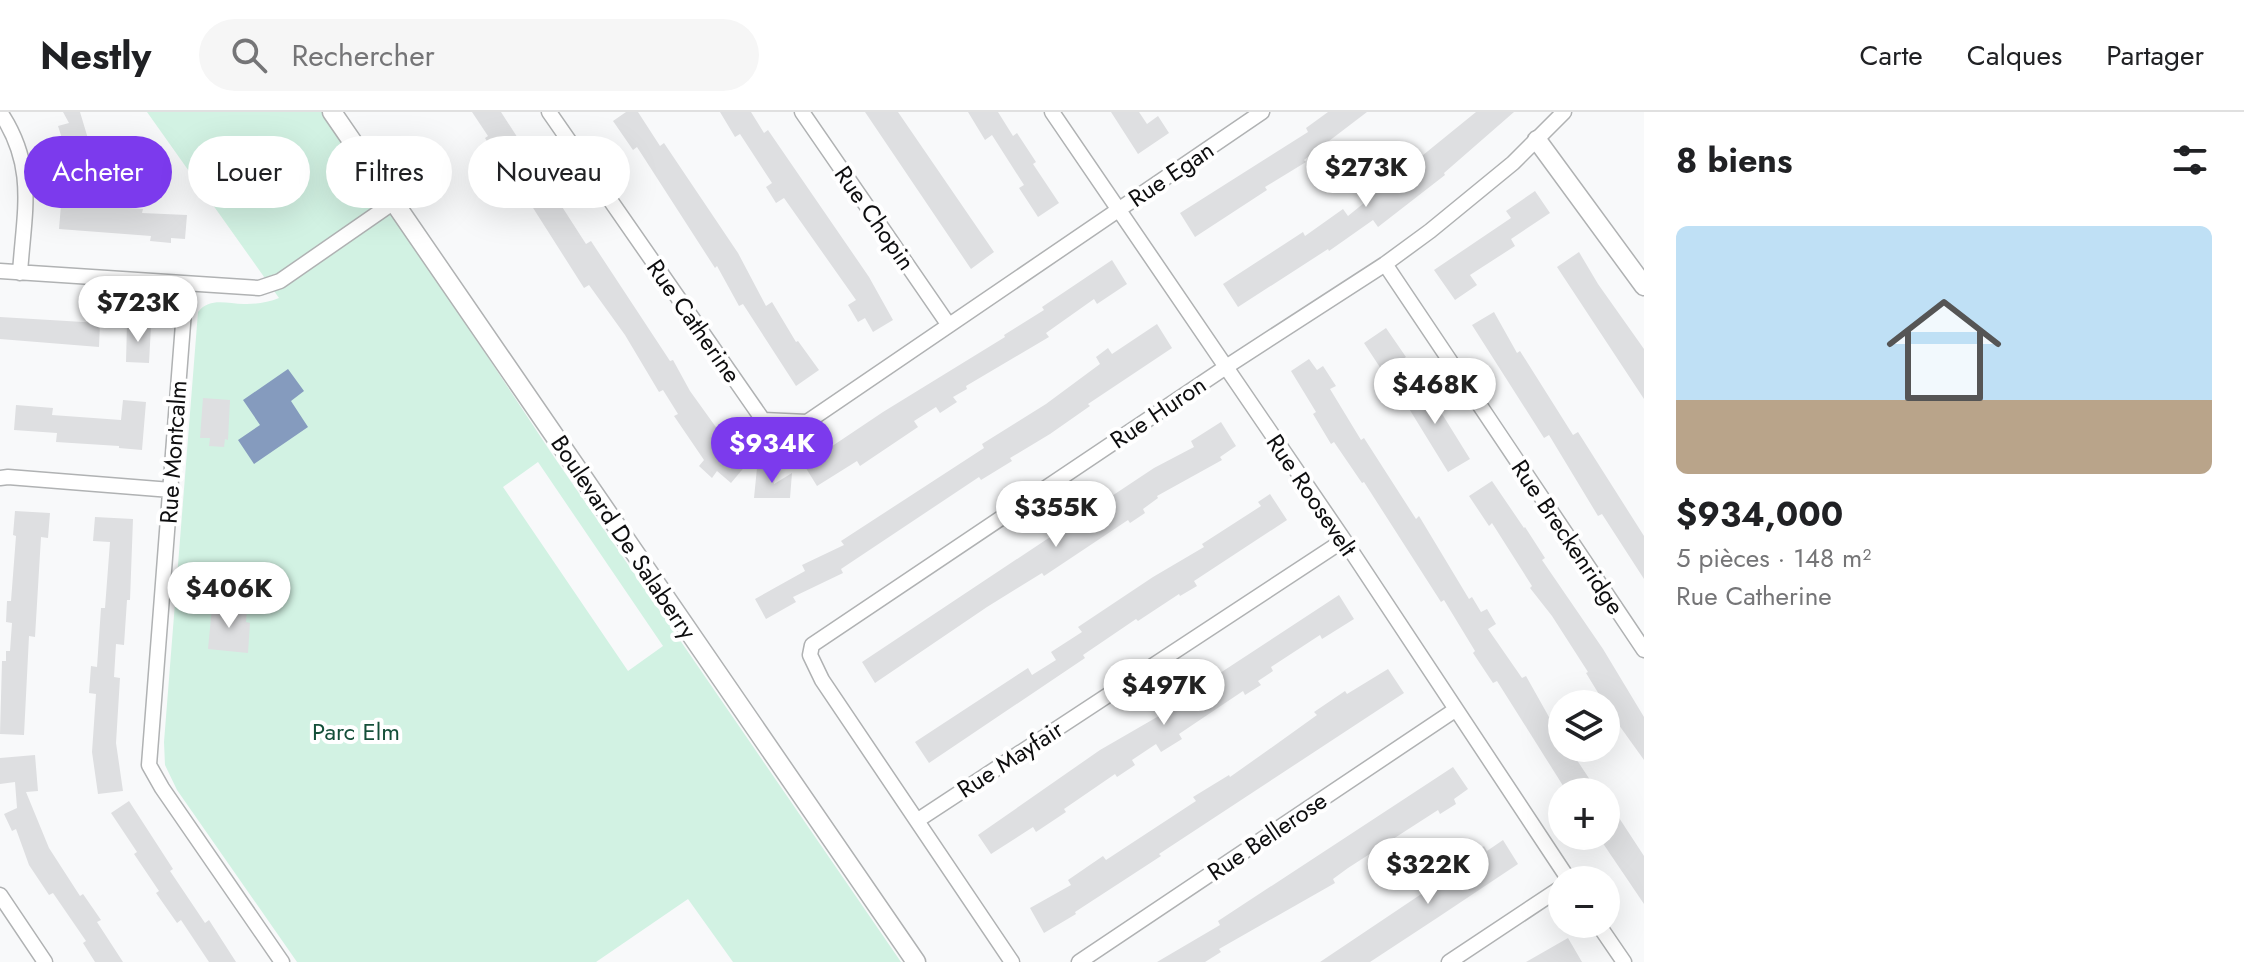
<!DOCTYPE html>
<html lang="fr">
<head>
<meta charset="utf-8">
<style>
  body { margin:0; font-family:Jost,sans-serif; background:#f6f6f6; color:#202124; height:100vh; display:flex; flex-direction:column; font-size:30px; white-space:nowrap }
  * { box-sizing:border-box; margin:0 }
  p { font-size:26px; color:#757577 }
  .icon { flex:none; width:44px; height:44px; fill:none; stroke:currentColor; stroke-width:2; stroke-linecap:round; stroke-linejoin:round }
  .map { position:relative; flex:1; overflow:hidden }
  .panel { display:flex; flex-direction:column; background:#fff; width:600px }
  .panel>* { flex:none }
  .top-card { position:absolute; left:24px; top:24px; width:760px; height:72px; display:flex; gap:16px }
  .tools { position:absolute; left:1548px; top:578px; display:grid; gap:16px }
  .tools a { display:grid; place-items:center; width:72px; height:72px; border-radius:50%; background:#fff; box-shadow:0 8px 32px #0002; font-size:40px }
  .price { position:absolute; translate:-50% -68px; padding:0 18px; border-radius:28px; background:#fff; color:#222; font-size:26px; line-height:52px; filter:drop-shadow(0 2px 4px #0008) }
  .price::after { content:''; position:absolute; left:50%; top:48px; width:24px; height:18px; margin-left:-12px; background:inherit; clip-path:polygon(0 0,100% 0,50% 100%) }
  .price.selected { background:#7c3aed; color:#fff }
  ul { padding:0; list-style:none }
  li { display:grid; align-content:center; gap:16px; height:424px; padding:0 32px }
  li+li { border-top:2px solid #e0e0e0 }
  li span { display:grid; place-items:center; height:248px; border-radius:12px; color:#555 }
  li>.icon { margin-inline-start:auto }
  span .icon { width:144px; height:144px; fill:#fffc; stroke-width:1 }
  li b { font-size:34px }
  h2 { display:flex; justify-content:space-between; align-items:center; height:96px; padding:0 32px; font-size:34px }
  .chip { padding:0 28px; border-radius:36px; background:#fff; box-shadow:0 8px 32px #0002; font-size:28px; line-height:72px }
  .chip.selected { background:#7c3aed; color:#fff }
  header { display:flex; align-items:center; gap:48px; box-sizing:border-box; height:112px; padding:0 40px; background:#fff; border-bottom:2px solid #e0e0e0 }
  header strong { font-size:38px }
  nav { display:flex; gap:44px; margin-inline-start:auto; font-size:28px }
  .search { width:560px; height:72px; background:#f6f6f6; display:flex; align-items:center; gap:20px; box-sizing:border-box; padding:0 28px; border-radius:44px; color:#757577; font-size:30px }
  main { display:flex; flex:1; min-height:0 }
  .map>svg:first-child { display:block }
</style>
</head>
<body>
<header>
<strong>Nestly</strong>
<div class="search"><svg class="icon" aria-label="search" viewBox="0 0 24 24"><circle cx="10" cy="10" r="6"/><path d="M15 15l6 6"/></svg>Rechercher</div>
<nav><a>Carte</a><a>Calques</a><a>Partager</a></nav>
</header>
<main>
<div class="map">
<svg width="1644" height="850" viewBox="0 0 1644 850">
  <rect width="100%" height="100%" fill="#f8f9fa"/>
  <!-- green -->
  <path fill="#d2f2e3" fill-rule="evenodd" d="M 147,0 L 322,0 L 412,130 L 550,339 L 901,850 L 733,850 L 688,787 L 596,850 L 297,850 L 177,678 L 165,653 L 164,630 L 198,200 C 211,184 229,193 247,192 C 258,192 269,190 279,186 ZM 538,350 L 663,534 L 628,559 L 503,375 Z"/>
  <!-- water -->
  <path fill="#859bbe" d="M 288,257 L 304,279 L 291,289 L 308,315 L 254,352 L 238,328 L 260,313 L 243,288 Z"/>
  <!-- building -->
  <path fill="#dedfe1" d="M 63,0 L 80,0 L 92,40 L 69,48 L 58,14 L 69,11 Z
    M 472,0 L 501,0 L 586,132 L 591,129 L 670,249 L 673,248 L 690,279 L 718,318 L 712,321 L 747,352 L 731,371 L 717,359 L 712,366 L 699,354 L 704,348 L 674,304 L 678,302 L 663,278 L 659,280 L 625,223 L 589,173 L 584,176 L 507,55 L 505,57 L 485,26 L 488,24 Z
    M 626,0 L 638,0 L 660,34 L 664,31 L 738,141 L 766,194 L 772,190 L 796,230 L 798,229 L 819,258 L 796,274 L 743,192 L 739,194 L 717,154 L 715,156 L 637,35 L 633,38 L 613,9 Z
    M 720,0 L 751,0 L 764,21 L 768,18 L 869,165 L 893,208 L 873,220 L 865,206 L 858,210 L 848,193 L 856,188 L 784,86 L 776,91 L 766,75 L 772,71 L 740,22 L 735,25 Z
    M 865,0 L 898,0 L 994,140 L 971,157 Z
    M 968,0 L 998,0 L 1013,24 L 1017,21 L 1036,50 L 1033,52 L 1059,91 L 1038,105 L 1019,76 L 1024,73 L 992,23 L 985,28 Z
    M 1111,0 L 1139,0 L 1147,12 L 1158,4 L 1169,21 L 1138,42 Z
    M 1328,0 L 1367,0 L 1304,48 L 1306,50 L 1265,75 L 1267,78 L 1195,125 L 1180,101 L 1308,20 L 1306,16 Z
    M 1476,0 L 1514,0 L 1444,61 L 1445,63 L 1378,115 L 1373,108 L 1329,139 L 1328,137 L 1238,195 L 1223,172 L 1303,120 L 1305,124 L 1343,97 L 1348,104 Z
    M 1535,79 L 1550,101 L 1511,127 L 1515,134 L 1470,163 L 1477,173 L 1455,188 L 1434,158 L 1511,106 L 1506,99 Z
    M 62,81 L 88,82 L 87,93 L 143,97 L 142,101 L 187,103 L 185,127 L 171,126 L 171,131 L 150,129 L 151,124 L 59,117 Z
    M 1579,140 L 1598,172 L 1644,237 L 1644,287 L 1557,155 Z
    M 1112,148 L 1127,172 L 1097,192 L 1094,187 L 1046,221 L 1049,225 L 966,274 L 967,277 L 953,285 L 957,290 L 940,301 L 936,295 L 914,309 L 918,315 L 860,354 L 857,349 L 817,374 L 804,353 L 883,300 L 1005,225 L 1004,223 L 1044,198 L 1042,195 Z
    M 1494,200 L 1517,241 L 1520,239 L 1573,323 L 1578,320 L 1644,424 L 1644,467 L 1602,402 L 1598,404 L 1549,323 L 1544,326 L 1472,213 Z
    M 0,205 L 100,211 L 99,235 L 0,227 Z
    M 127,212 L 151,214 L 149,251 L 126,250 Z
    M 1157,212 L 1172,236 L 1088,292 L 1090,294 L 1050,322 L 1010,346 L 1012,349 L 981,368 L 979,365 L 841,457 L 843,461 L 793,485 L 796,490 L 766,507 L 755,487 L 805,459 L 802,453 L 844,433 L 841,429 L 984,336 L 982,332 L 1046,292 L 1100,252 L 1096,245 L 1108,236 L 1112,242 Z
    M 1386,216 L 1406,245 L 1383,260 L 1364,231 Z
    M 1309,247 L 1317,258 L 1323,254 L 1336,274 L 1330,277 L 1361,328 L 1364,326 L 1416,407 L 1419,404 L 1469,487 L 1472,485 L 1481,500 L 1487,497 L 1496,512 L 1488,517 L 1522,566 L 1526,564 L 1549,605 L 1551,604 L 1562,620 L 1562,636 L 1569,636 L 1598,680 L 1567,680 L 1497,569 L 1493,571 L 1473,541 L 1475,539 L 1444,488 L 1441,490 L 1364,370 L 1362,371 L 1334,330 L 1331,332 L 1313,302 L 1316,300 L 1291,259 Z
    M 1421,268 L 1470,347 L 1448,360 L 1400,282 Z
    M 203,286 L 230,288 L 228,328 L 225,327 L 224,335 L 209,334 L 210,326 L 200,326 Z
    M 123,288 L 146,290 L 142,338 L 119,336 L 119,334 L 56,330 L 57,321 L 14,318 L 16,293 L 53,296 L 52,303 L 121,308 Z
    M 1221,310 L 1236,334 L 1220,345 L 1222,348 L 1157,384 L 1158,386 L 1143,397 L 1145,401 L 1130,411 L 1128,408 L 1044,464 L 1042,461 L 987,495 L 875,571 L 862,550 L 1154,356 L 1194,335 L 1191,329 Z
    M 757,356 L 776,358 L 774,372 L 792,361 L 790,386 L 754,386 Z
    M 1492,369 L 1524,416 L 1525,415 L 1545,446 L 1542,448 L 1603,537 L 1644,605 L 1644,648 L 1611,602 L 1586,561 L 1588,560 L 1552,504 L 1530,476 L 1532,474 L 1492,411 L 1489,414 L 1469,384 Z
    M 1270,382 L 1287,408 L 1194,469 L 1197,474 L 1180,484 L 1179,482 L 1138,509 L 1136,507 L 1083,543 L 1085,546 L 929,651 L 915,630 L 1028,556 L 1032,563 L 1056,548 L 1051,540 L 1082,520 L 1078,515 L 1153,465 L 1204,435 L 1202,432 L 1261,394 L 1258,390 Z
    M 15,399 L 50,401 L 48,426 L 41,425 L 35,525 L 29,524 L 24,623 L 0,622 L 2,549 L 6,549 L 6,539 L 10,539 L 12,511 L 6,510 L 7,489 L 11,489 L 16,424 L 13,423 Z
    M 95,405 L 133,407 L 130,488 L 127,488 L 124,533 L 116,532 L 114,565 L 120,566 L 116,631 L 123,679 L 98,682 L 92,640 L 96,582 L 89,581 L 91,554 L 97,555 L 101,496 L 105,496 L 110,430 L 93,429 Z
    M 1339,483 L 1354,507 L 1322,527 L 1320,523 L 1271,555 L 1273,559 L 1258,569 L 1261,573 L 1245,583 L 1243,579 L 1179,622 L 1182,627 L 1161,640 L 1156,632 L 1132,648 L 1135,653 L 1117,665 L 1115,662 L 1064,697 L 1066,700 L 1036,720 L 1033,715 L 991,742 L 978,723 L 1100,638 L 1190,586 L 1188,582 Z
    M 212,495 L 247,498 L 246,510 L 250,511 L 248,541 L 208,537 Z
    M 1388,557 L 1404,581 L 1159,742 L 1161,744 L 1075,800 L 1076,802 L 1044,821 L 1030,796 L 1071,773 L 1068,768 L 1103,744 L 1106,748 L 1196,689 L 1193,685 L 1229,663 L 1230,665 L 1278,631 L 1317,603 L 1314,600 L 1345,579 L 1347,582 Z
    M 35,643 L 38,679 L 26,680 L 49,736 L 80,784 L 83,782 L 101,808 L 97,810 L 123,850 L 95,850 L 83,831 L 86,829 L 53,781 L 49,783 L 29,753 L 16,717 L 12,719 L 4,702 L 17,696 L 15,670 L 0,672 L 0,646 Z
    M 1453,655 L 1468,677 L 1454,687 L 1456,692 L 1440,702 L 1438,698 L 1348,756 L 1333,767 L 1335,771 L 1219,837 L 1221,840 L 1205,850 L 1157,850 L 1220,813 L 1218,809 Z
    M 1606,686 L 1644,744 L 1644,792 L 1598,724 L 1606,724 Z
    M 129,689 L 173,757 L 170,759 L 205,811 L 209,808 L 236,850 L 209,850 L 181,808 L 177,811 L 156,781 L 159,779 L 134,742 L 137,740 L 111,701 Z
    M 1503,728 L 1518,752 L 1437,806 L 1370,850 L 1320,850 L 1472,748 L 1469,744 L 1484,734 L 1487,739 Z
    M 1568,826 L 1582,850 L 1526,850 Z"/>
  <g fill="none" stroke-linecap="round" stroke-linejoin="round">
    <defs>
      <path id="minor" d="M 0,0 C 37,55 24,99 20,161
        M 549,0 L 763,308 L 807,310 L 1262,0
        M 802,0 L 948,212
        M 1052,0 L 1344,428 L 1569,768
        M 1385,152 L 1644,538
        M 0,159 L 259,176 L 280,169 L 394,90
        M 186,173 L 149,653 L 162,676 L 282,850
        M 0,366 L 8,365 L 171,378
        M 918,708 L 1344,428
        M 0,783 L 45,850
        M 1598,812 L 1624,850
        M 1012,850 L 822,568 L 810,543 L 812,533 L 1226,255 L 1385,152 L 1430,119 L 1513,51 L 1564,0
        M 1079,850 L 1455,598
        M 1449,850 L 1562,775"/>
      <path id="tertiary" d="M 332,0 L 916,850
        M 1537,28 L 1644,174"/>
    </defs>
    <!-- minor casing -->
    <use href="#minor" stroke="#b0b2b3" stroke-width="17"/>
    <!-- tertiary casing -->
    <use href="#tertiary" stroke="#b0b2b3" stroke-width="21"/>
    <!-- minor -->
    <use href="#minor" stroke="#fff" stroke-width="14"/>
    <!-- tertiary -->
    <use href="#tertiary" stroke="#fff" stroke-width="18"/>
  </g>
  <g text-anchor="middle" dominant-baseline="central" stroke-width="8" stroke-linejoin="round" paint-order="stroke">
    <!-- street labels -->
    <g font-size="24" fill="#0e0e0f" stroke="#fff">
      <text transform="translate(1171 62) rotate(-34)">Rue Egan</text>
      <text transform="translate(875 106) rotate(55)">Rue Chopin</text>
      <text transform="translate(694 209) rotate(55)">Rue Catherine</text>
      <text transform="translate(1158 300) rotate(-34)">Rue Huron</text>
      <text transform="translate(173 340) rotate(-86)">Rue Montcalm</text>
      <text transform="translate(1312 383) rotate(56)">Rue Roosevelt</text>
      <text transform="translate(624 425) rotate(56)">Boulevard De Salaberry</text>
      <text transform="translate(1568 425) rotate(56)">Rue Breckenridge</text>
      <text transform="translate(1010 647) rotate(-33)">Rue Mayfair</text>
      <text transform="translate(1267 724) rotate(-34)">Rue Bellerose</text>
    </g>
    <!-- park labels -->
    <g font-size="24" fill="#144f39" stroke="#fff">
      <text x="356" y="619">Parc Elm</text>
    </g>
  </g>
</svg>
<div class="tools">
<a><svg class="icon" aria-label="layers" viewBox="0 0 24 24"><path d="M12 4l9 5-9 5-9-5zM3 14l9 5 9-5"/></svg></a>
<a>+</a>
<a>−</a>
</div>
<b class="price" style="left:1366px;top:97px">$273K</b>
<b class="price" style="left:138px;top:232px">$723K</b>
<b class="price" style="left:1435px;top:314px">$468K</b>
<b class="price selected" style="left:772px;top:373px">$934K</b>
<b class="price" style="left:1056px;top:437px">$355K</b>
<b class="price" style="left:229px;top:518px">$406K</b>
<b class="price" style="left:1164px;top:615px">$497K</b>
<b class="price" style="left:1428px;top:794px">$322K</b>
<div class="top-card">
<a class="chip selected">Acheter</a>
<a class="chip">Louer</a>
<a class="chip">Filtres</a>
<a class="chip">Nouveau</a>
</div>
</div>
<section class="panel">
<h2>8 biens<svg class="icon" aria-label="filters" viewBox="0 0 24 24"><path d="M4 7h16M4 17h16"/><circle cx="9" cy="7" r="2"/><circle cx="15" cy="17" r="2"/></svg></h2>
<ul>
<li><span style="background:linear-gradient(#bfe0f5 70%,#b9a48a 0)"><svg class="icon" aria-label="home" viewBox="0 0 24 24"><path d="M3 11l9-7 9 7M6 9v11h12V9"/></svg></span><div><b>$934,000</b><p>5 pièces · 148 m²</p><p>Rue Catherine</p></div></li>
</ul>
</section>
</main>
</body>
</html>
